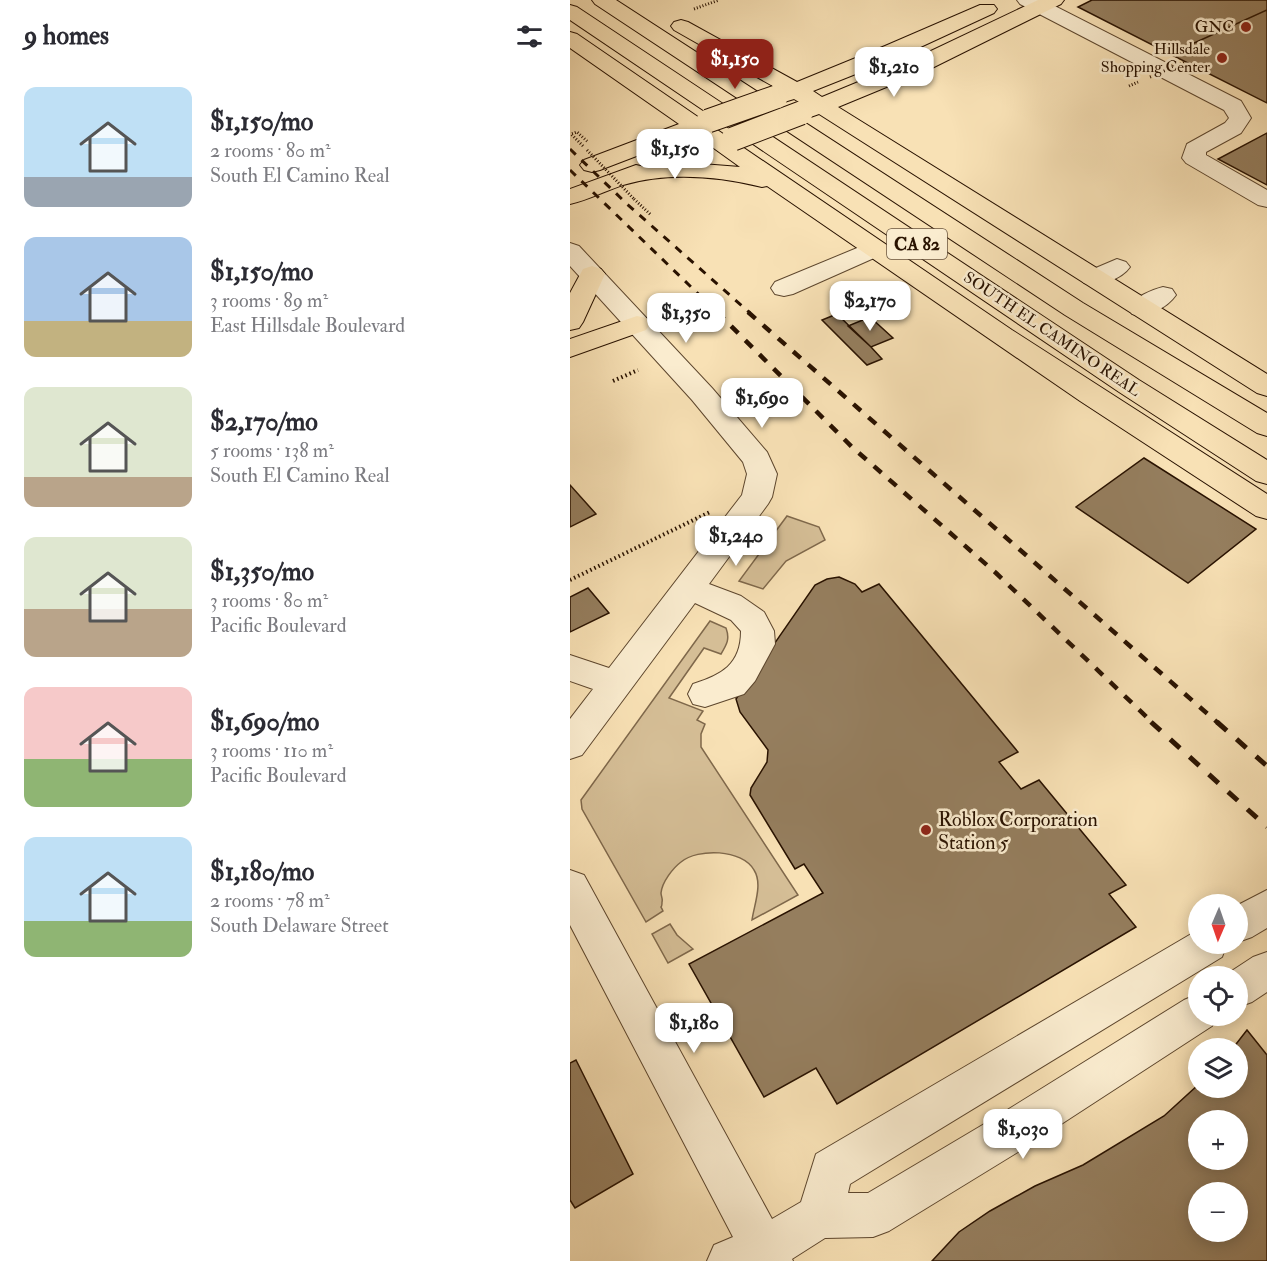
<!DOCTYPE html>
<html lang="en">
<head>
<meta charset="utf-8">
<style>
  body { margin:0; font-family:"IM FELL Double Pica",serif; background:#f2f2f3; color:#2b2b33; height:100vh; display:flex; flex-direction:column; font-size:22px; white-space:nowrap }
  * { box-sizing:border-box; margin:0 }
  p { font-size:20px; color:#7c7c81 }
  .icon { flex:none; width:33px; height:33px; fill:none; stroke:currentColor; stroke-width:2; stroke-linecap:round; stroke-linejoin:round }
  .map { position:relative; flex:1; overflow:hidden }
  .sheet { display:flex; flex-direction:column; background:#fff; width:570px }
  .sheet>* { flex:none }
  .needle { width:39px; rotate:182deg }
  .tools { position:absolute; left:618px; top:894px; display:grid; gap:12px }
  .tools a { display:grid; place-items:center; width:60px; height:60px; border-radius:50%; background:#fff; box-shadow:0 3px 15px #0003; font-size:30px }
  .price { position:absolute; translate:-50% -51px; padding:0 14px; border-radius:12px; background:#fff; color:#222; font-size:20px; line-height:39px; filter:drop-shadow(0 2px 3px #0008) }
  .price::after { content:''; position:absolute; left:50%; top:36px; width:18px; height:14px; margin-left:-9px; background:inherit; clip-path:polygon(0 0,100% 0,50% 100%) }
  .price.active { background:#8f2418; color:#fff }
  ul { padding:0; list-style:none }
  li { display:flex; align-items:center; gap:18px; height:150px; padding:0 24px }
  li span { display:grid; place-items:center; flex:none; width:168px; height:120px; border-radius:12px; color:#555 }
  li>.icon { margin-inline-start:auto }
  span .icon { width:72px; height:72px; fill:#fffc; stroke-width:1 }
  li b { font-size:26px }
  h2 { display:flex; justify-content:space-between; align-items:center; height:72px; padding:0 24px; font-size:26px }
  main { display:flex; flex:1; min-height:0 }
  .map>svg:first-child { display:block }
</style>
</head>
<body>
<main>
<section class="sheet">
<h2>9 homes<svg class="icon" aria-label="filters" viewBox="0 0 24 24"><path d="M4 7h16M4 17h16"/><circle cx="9" cy="7" r="2"/><circle cx="15" cy="17" r="2"/></svg></h2>
<ul>
<li><span style="background:linear-gradient(#bfe0f5 75%,#9aa5b1 0)"><svg class="icon" aria-label="home" viewBox="0 0 24 24"><path d="M3 11l9-7 9 7M6 9v11h12V9"/></svg></span><div><b>$1,150/mo</b><p>2 rooms · 80 m²</p><p>South El Camino Real</p></div></li>
<li><span style="background:linear-gradient(#a9c7e8 70%,#c2b280 0)"><svg class="icon" aria-label="home" viewBox="0 0 24 24"><path d="M3 11l9-7 9 7M6 9v11h12V9"/></svg></span><div><b>$1,150/mo</b><p>3 rooms · 89 m²</p><p>East Hillsdale Boulevard</p></div></li>
<li><span style="background:linear-gradient(#dfe7d0 75%,#b9a48a 0)"><svg class="icon" aria-label="home" viewBox="0 0 24 24"><path d="M3 11l9-7 9 7M6 9v11h12V9"/></svg></span><div><b>$2,170/mo</b><p>5 rooms · 138 m²</p><p>South El Camino Real</p></div></li>
<li><span style="background:linear-gradient(#dfe7d0 60%,#b9a48a 0)"><svg class="icon" aria-label="home" viewBox="0 0 24 24"><path d="M3 11l9-7 9 7M6 9v11h12V9"/></svg></span><div><b>$1,350/mo</b><p>3 rooms · 80 m²</p><p>Pacific Boulevard</p></div></li>
<li><span style="background:linear-gradient(#f6c9c9 60%,#8fb573 0)"><svg class="icon" aria-label="home" viewBox="0 0 24 24"><path d="M3 11l9-7 9 7M6 9v11h12V9"/></svg></span><div><b>$1,690/mo</b><p>3 rooms · 110 m²</p><p>Pacific Boulevard</p></div></li>
<li><span style="background:linear-gradient(#bfe0f5 70%,#8fb573 0)"><svg class="icon" aria-label="home" viewBox="0 0 24 24"><path d="M3 11l9-7 9 7M6 9v11h12V9"/></svg></span><div><b>$1,180/mo</b><p>2 rooms · 78 m²</p><p>South Delaware Street</p></div></li>
</ul>
</section>
<div class="map">
<svg width="697" height="1261" viewBox="0 0 697 1261">
  <rect width="100%" height="100%" fill="#f8e1b5"/>
  <filter id="stains"><feTurbulence type="fractalNoise" baseFrequency=".00333" numOctaves="4"/><feColorMatrix values="0 0 0 0 .2 0 0 0 0 .09 0 0 0 0 .02 0 0 0 .5 -.17"/></filter>
  <radialGradient id="worn" r=".72"><stop offset=".6" stop-color="#630" stop-opacity="0"/><stop offset="1" stop-color="#630" stop-opacity=".3"/></radialGradient>
  <!-- green -->
  <path fill="#d5be96" stroke="#7f684b" stroke-width="1.5" d="M 217,516 L 249,527 L 255,540 L 216,561 L 193,589 L 169,581 Z
    M 140,621 L 156,628 C 160,639 157,644 151,654 L 134,648 L 99,698 L 133,711 L 127,720 L 135,724 L 131,734 L 131,747 L 228,895 L 182,920 C 184,905 193,884 184,870 C 172,849 128,848 111,862 C 103,868 92,882 91,893 C 91,896 93,899 92,902 C 92,911 89,903 93,911 L 76,922 L 12,809 L 11,800 Z
    M 100,924 L 107,935 L 123,949 L 98,963 L 82,934 Z"/>
  <!-- building -->
  <path fill="#957e5e" stroke="#291200" stroke-width="1.5" fill-rule="evenodd" d="M 522,0 L 697,0 L 697,10 L 600,54 L 508,7 Z
    M 697,10 L 697,103 L 600,54 Z
    M 697,133 L 697,185 L 648,159 Z
    M 267,314 L 301,347 L 312,359 L 297,365 L 252,320 Z
    M 300,317 L 323,338 L 301,347 L 278,326 Z
    M 574,458 L 686,529 L 618,583 L 506,507 Z
    M 0,485 L 26,514 L 0,527 Z
    M 269,577 L 285,584 L 292,592 L 309,584 L 448,752 L 429,762 L 451,789 L 469,780 L 556,885 L 539,894 L 566,927 L 267,1104 L 246,1068 L 194,1097 L 119,964 L 253,893 L 234,864 L 225,869 L 180,795 L 181,788 L 197,762 L 198,750 L 170,712 L 166,699 L 245,585 L 257,579 Z
    M 18,588 L 39,613 L 0,632 L 0,597 Z
    M 677,1030 L 697,1055 L 697,1261 L 362,1261 L 389,1232 L 420,1211 L 465,1186 L 513,1165 L 594,1116 L 628,1085 L 628,1088 L 668,1088 L 668,1048 L 663,1048 ZM 628,1120 L 668,1120 L 668,1160 L 628,1160 ZM 628,1192 L 668,1192 L 668,1232 L 628,1232 Z
    M 6,1060 L 63,1174 L 5,1208 L 0,1200 L 0,1063 Z"/>
  <g fill="none" stroke-linecap="round" stroke-linejoin="round">
    <defs>
      <path id="minor" d="M 447,0 L 473,0 L 671,101 L 681,118 L 671,133 L 636,152 L 636,155 L 697,190 L 697,207 L 688,205 L 616,163 L 612,158 L 617,144 L 655,123 L 659,118 L 654,110 L 450,4 Z
        M 304,241 L 313,244 L 317,249 L 313,254 L 223,294 L 214,296 L 205,294 L 201,288 L 205,282 Z
        M 0,243 L 9,246 L 142,388 L 197,452 L 207,474 L 202,497 L 198,504 L 139,584 L 171,596 L 194,612 L 204,631 L 205,644 L 185,681 L 174,694 L 135,707 L 123,704 L 118,694 L 123,684 C 151,675 171,665 171,631 L 161,620 L 125,603 L 12,755 L 0,759 L 0,719 L 23,689 L 0,681 L 0,655 L 39,668 L 172,495 L 177,474 L 173,462 L 122,400 L 0,266 Z
        M 547,259 L 556,262 L 560,267 C 551,280 528,287 514,283 L 510,278 L 514,273 Z
        M 593,287 L 602,289 L 606,295 C 597,308 577,318 562,314 L 558,308 C 565,297 581,290 593,287 Z
        M 0,870 L 14,875 L 202,1219 L 231,1202 L 246,1154 L 628,930 L 628,944 L 657,944 L 652,957 L 280,1184 L 278,1193 L 298,1193 L 426,1117 L 614,1000 L 628,994 L 628,1016 L 647,1016 L 642,1026 L 456,1147 L 319,1231 L 303,1237 L 255,1238 L 222,1259 L 223,1261 L 137,1261 L 144,1245 L 163,1237 L 0,925 Z
        M 697,890 L 697,928 L 682,937 L 668,942 L 668,905 Z
        M 697,952 L 697,992 L 682,1002 L 668,1007 L 668,976 L 654,976 L 683,957 Z"/>
      <path id="major" d="M 22,0 L 46,0 L 513,303 L 697,413 L 697,436 L 687,433 L 495,315 L 25,4 Z
        M 468,0 L 494,0 L 491,4 L 360,69 L 268,107 L 697,374 L 697,396 L 687,393 L 249,114 L 235,119 L 227,117 L 224,112 L 227,107 L 234,105 L 224,99 L 211,103 L 203,101 L 200,96 L 208,89 L 104,30 L 101,26 L 104,22 L 111,20 L 118,22 L 227,82 L 315,46 L 410,5 L 424,5 L 427,9 L 424,13 L 331,56 L 243,91 L 252,97 L 344,59 Z
        M 0,5 L 7,7 L 569,380 L 697,460 L 697,484 L 686,481 L 549,392 L 149,121 L 143,127 L 442,330 L 697,494 L 697,519 L 686,516 L 510,401 L 197,186 L 192,187 C 147,176 98,172 53,185 C 35,191 18,200 0,204 L 0,189 L 66,165 L 75,167 L 119,163 L 170,167 L 124,134 L 30,170 L 22,172 L 14,170 L 10,165 L 14,160 L 109,124 L 0,48 L 0,32 L 7,34 L 128,117 L 139,114 L 0,20 Z
        M 22,266 L 31,269 L 35,274 L 13,322 L 9,328 L 0,330 L 0,293 L 13,269 Z
        M 67,316 L 76,318 L 80,324 L 76,330 L 0,357 L 0,339 Z"/>
    </defs>
    <!-- minor casing -->
    <use href="#minor" stroke="#5d462d" stroke-width="2"/>
    <!-- major casing -->
    <use href="#major" stroke="#291200" stroke-width="2"/>
    <!-- path-far1 -->
    <path stroke="#291200" stroke-width="3" stroke-dasharray="1 2" stroke-linecap="butt" d="M 124,9 L 149,0
      M 559,86 L 568,82
      M 13,146 L 1,134 L 7,132 L 18,142
      M 64,199 L 81,215"/>
    <!-- path -->
    <path stroke="#291200" stroke-width="4" stroke-dasharray="1.5 3" stroke-linecap="butt" d="M 43,381 L 68,370
      M 0,580 L 140,512"/>
    <!-- minor -->
    <use href="#minor" fill="#faeccf" fill-rule="evenodd"/>
    <!-- major -->
    <use href="#major" fill="#f8e1b5" fill-rule="evenodd"/>
    <!-- rail-far2 -->
    <path stroke="#291200" stroke-width="3" stroke-dasharray="8 8" stroke-linecap="butt" d="M 0,149 L 57,204 L 180,313
      M 0,170 L 148,313"/>
    <!-- rail-far1 -->
    <path stroke="#291200" stroke-width="4.5" stroke-dasharray="10 10" stroke-linecap="butt" d="M 147,312 L 282,447 L 426,573 L 583,723
      M 178,312 L 648,723"/>
    <!-- rail -->
    <path stroke="#291200" stroke-width="5" stroke-dasharray="13 13" stroke-linecap="butt" d="M 581,722 L 697,827
      M 647,722 L 697,766"/>
    <defs>
      <path id="major-bridge" d="M 138,121 L 206,97
        M 163,139 L 231,113"/>
    </defs>
    <!-- major-bridge casing -->
    <use href="#major-bridge" stroke="#291200" stroke-width="25" stroke-linecap="butt"/>
    <!-- path-bridge -->
    <path stroke="#291200" stroke-width="3" stroke-dasharray="1 2" stroke-linecap="butt" d="M 580,77 L 615,62
      M 17,150 L 64,199"/>
    <!-- major-bridge -->
    <use href="#major-bridge" stroke="#f8e1b5" stroke-width="23"/>
  </g>
  <!-- markers -->
  <g fill="#8f2418" stroke="#faeccf" stroke-width="2">
    <circle cx="676" cy="27" r="6"/>
    <circle cx="652" cy="58" r="6"/>
    <circle cx="356" cy="830" r="6"/>
  </g>
  <g text-anchor="middle" dominant-baseline="central" stroke-width="5" stroke-linejoin="round" paint-order="stroke">
    <!-- far-poi labels -->
    <g font-size="16" fill="#291200" stroke="#faeccf" text-anchor="end">
      <text x="664" y="27">GNC</text>
      <text x="640" y="49">Hillsdale<tspan x="640" dy="18">Shopping Center</tspan></text>
    </g>
    <!-- far-street labels -->
    <g font-size="16" fill="#291200" stroke="#faeccf">
      <text transform="translate(482 334) rotate(34)">SOUTH EL CAMINO REAL</text>
    </g>
    <!-- shield labels -->
    <rect fill="#faeccf" stroke="#68533e" stroke-width="1.5" x="317" y="229" width="60" height="30" rx="4.5"/>
    <g font-size="18" font-weight="bold" fill="#291200">
      <text x="347" y="244">CA 82</text>
    </g>
    <!-- poi labels -->
    <g font-size="20" fill="#291200" stroke="#faeccf" text-anchor="start">
      <text x="368" y="819">Roblox Corporation<tspan x="368" dy="23">Station 5</tspan></text>
    </g>
  </g>
  <rect width="100%" height="100%" filter="url(#stains)"/>
  <rect width="100%" height="100%" fill="url(#worn)"/>
</svg>
<div class="tools">
<a><svg class="needle" viewBox="-14 -14 28 28"><path d="M0-13l5 13h-10z" fill="#e53935"/><path d="M0 13l5-13h-10z" fill="#7c7c81"/></svg></a>
<a><svg class="icon" aria-label="locate" viewBox="0 0 24 24"><circle cx="12" cy="12" r="6"/><path d="M12 2v4M12 18v4M2 12h4M18 12h4"/></svg></a>
<a><svg class="icon" aria-label="layers" viewBox="0 0 24 24"><path d="M12 4l9 5-9 5-9-5zM3 14l9 5 9-5"/></svg></a>
<a>+</a>
<a>−</a>
</div>
<b class="price active" style="left:165px;top:90px">$1,150</b>
<b class="price" style="left:324px;top:98px">$1,210</b>
<b class="price" style="left:105px;top:180px">$1,150</b>
<b class="price" style="left:300px;top:332px">$2,170</b>
<b class="price" style="left:116px;top:344px">$1,350</b>
<b class="price" style="left:192px;top:429px">$1,690</b>
<b class="price" style="left:166px;top:567px">$1,240</b>
<b class="price" style="left:124px;top:1054px">$1,180</b>
<b class="price" style="left:453px;top:1160px">$1,030</b>
</div>
</main>
</body>
</html>
